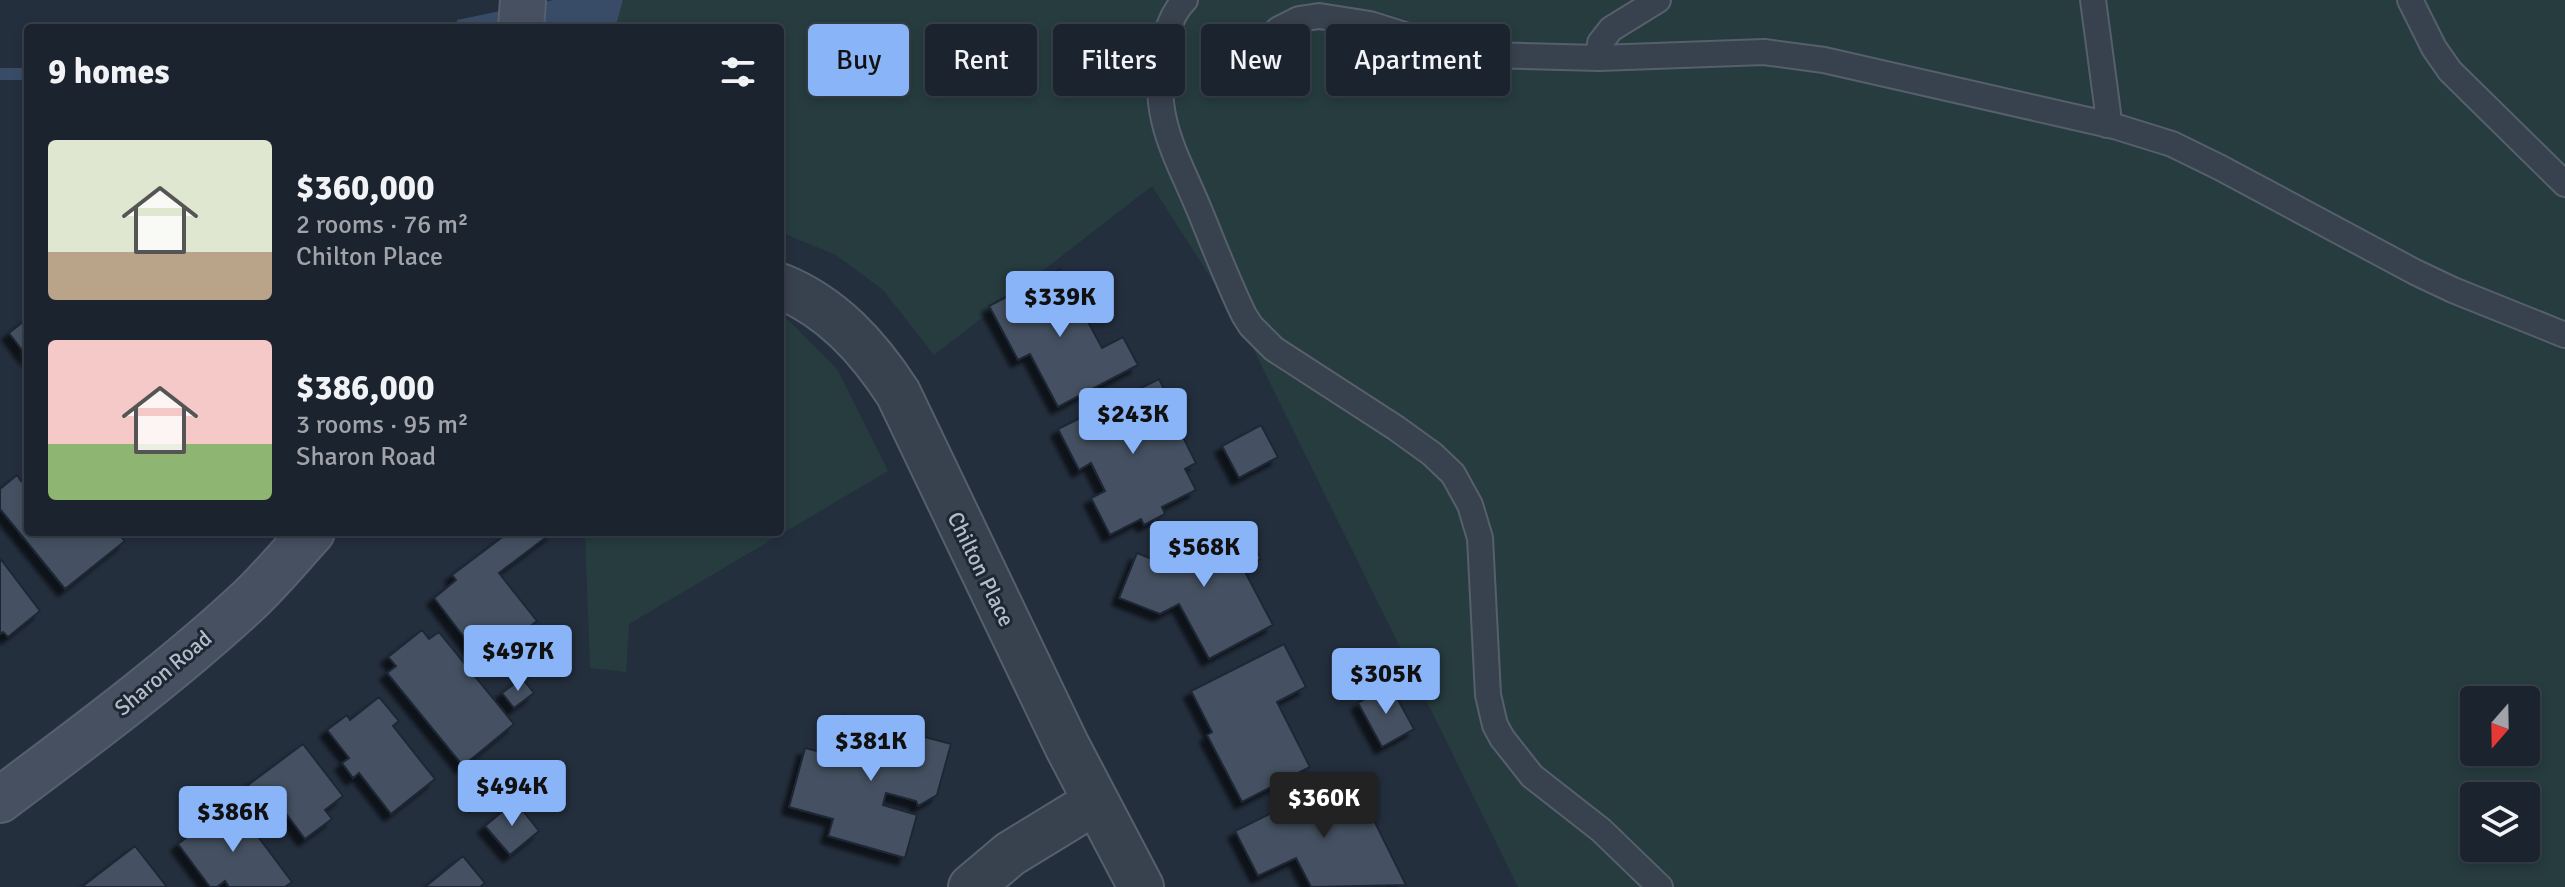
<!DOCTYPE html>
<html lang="en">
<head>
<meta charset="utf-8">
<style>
  body { margin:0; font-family:Signika,sans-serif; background:#282f3a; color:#f1f3f6; height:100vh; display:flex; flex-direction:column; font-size:30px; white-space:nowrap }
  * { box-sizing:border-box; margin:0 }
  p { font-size:26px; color:#a0a4aa }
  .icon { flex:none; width:44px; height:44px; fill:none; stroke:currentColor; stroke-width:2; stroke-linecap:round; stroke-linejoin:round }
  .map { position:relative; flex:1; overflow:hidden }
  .panel { position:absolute; left:24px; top:24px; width:760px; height:512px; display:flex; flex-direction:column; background:#1b232e; border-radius:8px; box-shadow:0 4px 12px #0003,0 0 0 2px #39404a }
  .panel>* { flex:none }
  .top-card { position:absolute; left:808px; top:24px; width:760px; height:72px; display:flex; gap:16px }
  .needle { width:52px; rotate:200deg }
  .fabs { position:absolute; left:2460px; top:686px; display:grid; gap:16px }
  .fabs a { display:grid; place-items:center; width:80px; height:80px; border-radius:8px; background:#1b232e; box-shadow:0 4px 12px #0003,0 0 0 2px #39404a; font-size:40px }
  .price { position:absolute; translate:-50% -68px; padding:0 18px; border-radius:8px; background:#8ab4f8; color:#111; font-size:26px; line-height:52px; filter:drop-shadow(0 2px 4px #0008) }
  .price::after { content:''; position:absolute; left:50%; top:48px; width:24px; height:18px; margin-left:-12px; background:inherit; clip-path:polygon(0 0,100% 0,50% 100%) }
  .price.selected { background:#222; color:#fff }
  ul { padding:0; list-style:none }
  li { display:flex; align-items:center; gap:24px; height:200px; padding:0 24px }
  li span { display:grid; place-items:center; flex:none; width:224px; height:160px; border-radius:8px; color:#555 }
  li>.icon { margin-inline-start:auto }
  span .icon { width:96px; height:96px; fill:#fffc; stroke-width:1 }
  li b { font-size:34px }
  h2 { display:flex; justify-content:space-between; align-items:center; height:96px; padding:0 24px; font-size:34px }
  .chip { padding:0 28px; border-radius:8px; background:#1b232e; box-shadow:0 4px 12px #0003,0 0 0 2px #39404a; font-size:28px; line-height:72px }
  .chip.selected { background:#8ab4f8; color:#111 }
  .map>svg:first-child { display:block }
</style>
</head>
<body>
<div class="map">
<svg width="2565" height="887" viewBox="0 0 2565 887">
  <defs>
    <filter id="shadow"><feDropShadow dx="-7" dy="7" stdDeviation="2" flood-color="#0009"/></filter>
  </defs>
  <rect width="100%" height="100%" fill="#242f3e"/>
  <!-- green -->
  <path fill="#263c3f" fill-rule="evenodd" d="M 625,0 L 2565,0 L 2565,887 L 1518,887 L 1243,328 L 1152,186 L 934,355 L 883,290 L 836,255 L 780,232 L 780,28 L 597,28 L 595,16 ZM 2474,700 L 2526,700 L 2526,752 L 2474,752 ZM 2474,796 L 2526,796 L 2526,848 L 2474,848 Z
    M 780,316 L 786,318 L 837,369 L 888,471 L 629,624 L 626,672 L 590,668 L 585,532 L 780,532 Z"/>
  <!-- water -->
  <path fill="#394c67" d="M 553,0 L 623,0 L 615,28 L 456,28 L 457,20 Z"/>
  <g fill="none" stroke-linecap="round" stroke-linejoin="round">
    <!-- stream -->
    <path stroke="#394c67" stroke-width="12" d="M 0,74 L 28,74"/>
  </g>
  <!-- building -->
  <path fill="#455162" stroke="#1f2835" stroke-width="2" filter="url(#shadow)" d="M 1060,269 L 1102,348 L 1123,337 L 1138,365 L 1058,407 L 1030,354 L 1018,360 L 989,306 Z
    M 28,318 L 28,358 L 9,333 Z
    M 1159,379 L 1172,405 L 1168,407 L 1196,463 L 1185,469 L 1196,490 L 1162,507 L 1165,514 L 1144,525 L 1141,519 L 1110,535 L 1091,498 L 1105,491 L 1091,463 L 1079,470 L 1058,429 Z
    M 1261,425 L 1278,457 L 1239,478 L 1222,446 Z
    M 17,475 L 21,481 L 28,475 L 28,532 L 117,532 L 125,541 L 65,589 L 0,509 L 0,489 Z
    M 1223,526 L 1227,535 L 1244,526 L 1261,559 L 1243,568 L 1273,625 L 1209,659 L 1179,604 L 1160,614 L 1119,598 L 1137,553 L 1165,564 L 1162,558 Z
    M 509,532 L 553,532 L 499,573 L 537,621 L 483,662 L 434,598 L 456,580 L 452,575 Z
    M 0,558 L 40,611 L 8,637 L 3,632 L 0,634 Z
    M 422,630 L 429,639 L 439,632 L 514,724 L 463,766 L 387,673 L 396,666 L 388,657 Z
    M 1284,644 L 1306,687 L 1277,702 L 1310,767 L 1242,802 L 1207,735 L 1212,732 L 1191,691 Z
    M 522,678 L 534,693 L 514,708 L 502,693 Z
    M 1390,685 L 1414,729 L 1382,747 L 1358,703 Z
    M 379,697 L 399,721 L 393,726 L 435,779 L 391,814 L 359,773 L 353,778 L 342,763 L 349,758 L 327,730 L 347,715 L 350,720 Z
    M 844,715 L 951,744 L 937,795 L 918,806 L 916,801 L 886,793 L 883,805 L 917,815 L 905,858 L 828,836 L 833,819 L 789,807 L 805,748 L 833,755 Z
    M 303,744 L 343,796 L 325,810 L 332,819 L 305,839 L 275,799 L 264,807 L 248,785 Z
    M 1351,774 L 1406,885 L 1311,887 L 1296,858 L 1258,876 L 1235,831 Z
    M 515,801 L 539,831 L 510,855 L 485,826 Z
    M 233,803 L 292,882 L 285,887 L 229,887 L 225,881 L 217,887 L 210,887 L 178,844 Z
    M 135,846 L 167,887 L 84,887 L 83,886 Z
    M 463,856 L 485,883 L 480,887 L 425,887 Z"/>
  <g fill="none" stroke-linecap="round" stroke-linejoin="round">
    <defs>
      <path id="lane" d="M 1185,0 C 1172,13 1166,32 1163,50 C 1151,119 1176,153 1201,214 C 1215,248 1228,282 1244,315 L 1251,326 L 1274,349 L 1396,428 L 1432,454 L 1453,474 L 1470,505 L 1480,538 L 1488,695 L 1495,725 L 1502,738 L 1532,776 L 1601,830 L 1660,887
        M 2093,0 L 2108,113 L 2107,125
        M 2410,0 L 2434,48 L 2450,71 L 2565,184
        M 1257,50 L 1279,29 L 1299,19 L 1319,16 L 1370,24 L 1449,49 L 1486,55 L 1599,58 L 1764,52 L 1824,60 L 2114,126 L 2172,144 L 2219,167 L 2415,272 L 2453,290 L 2565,335
        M 1599,58 L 1600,43 L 1611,29 L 1658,0"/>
      <path id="street" d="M 780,286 C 832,307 868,347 898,393 L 1067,746 L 1141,887
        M 971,887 L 1010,854 L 1095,802"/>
      <path id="secondary" d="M 521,28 L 523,0
        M 0,800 C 84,737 168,675 245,604 C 269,582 290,556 312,532"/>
    </defs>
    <!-- lane casing -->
    <use href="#lane" stroke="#565f6c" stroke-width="28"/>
    <!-- street casing -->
    <use href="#street" stroke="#565f6c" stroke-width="48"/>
    <!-- secondary casing -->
    <use href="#secondary" stroke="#565f6c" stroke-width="48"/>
    <!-- lane -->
    <use href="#lane" stroke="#38414e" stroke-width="24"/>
    <!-- street -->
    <use href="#street" stroke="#38414e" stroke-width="44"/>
    <!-- secondary -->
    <use href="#secondary" stroke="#465061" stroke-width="44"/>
  </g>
  <g text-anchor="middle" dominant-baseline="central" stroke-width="6" stroke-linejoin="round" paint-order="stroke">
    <!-- street labels -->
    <g font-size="22" fill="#b4bcc9" stroke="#1d2633">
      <text transform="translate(981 569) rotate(64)">Chilton Place</text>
      <text transform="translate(163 673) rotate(-40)">Sharon Road</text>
    </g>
  </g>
</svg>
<div class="fabs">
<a><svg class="needle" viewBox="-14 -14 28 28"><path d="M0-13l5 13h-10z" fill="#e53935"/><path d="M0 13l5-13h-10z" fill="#a0a4aa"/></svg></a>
<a><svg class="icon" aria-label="layers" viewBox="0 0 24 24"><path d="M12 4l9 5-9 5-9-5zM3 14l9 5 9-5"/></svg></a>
</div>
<b class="price" style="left:1060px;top:339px">$339K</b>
<b class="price" style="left:1133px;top:456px">$243K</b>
<b class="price" style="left:1204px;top:589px">$568K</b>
<b class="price" style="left:518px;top:693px">$497K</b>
<b class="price" style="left:1386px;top:716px">$305K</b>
<b class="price" style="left:871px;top:783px">$381K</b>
<b class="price" style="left:512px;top:828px">$494K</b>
<b class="price selected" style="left:1324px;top:840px">$360K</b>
<b class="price" style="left:233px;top:854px">$386K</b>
<div class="top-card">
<a class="chip selected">Buy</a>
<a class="chip">Rent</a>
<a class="chip">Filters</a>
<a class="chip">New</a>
<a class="chip">Apartment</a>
</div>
<section class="panel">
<h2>9 homes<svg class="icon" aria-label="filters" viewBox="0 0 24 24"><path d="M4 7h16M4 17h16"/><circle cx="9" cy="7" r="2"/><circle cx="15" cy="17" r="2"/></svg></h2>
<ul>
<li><span style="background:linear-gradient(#dfe7d0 70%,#b9a48a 0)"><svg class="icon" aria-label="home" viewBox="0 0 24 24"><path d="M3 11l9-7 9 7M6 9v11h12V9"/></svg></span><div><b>$360,000</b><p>2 rooms · 76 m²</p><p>Chilton Place</p></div></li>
<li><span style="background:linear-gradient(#f6c9c9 65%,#8fb573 0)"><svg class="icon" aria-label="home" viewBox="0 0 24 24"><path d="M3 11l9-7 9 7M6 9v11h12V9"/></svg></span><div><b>$386,000</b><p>3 rooms · 95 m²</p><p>Sharon Road</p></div></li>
</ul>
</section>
</div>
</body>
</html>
